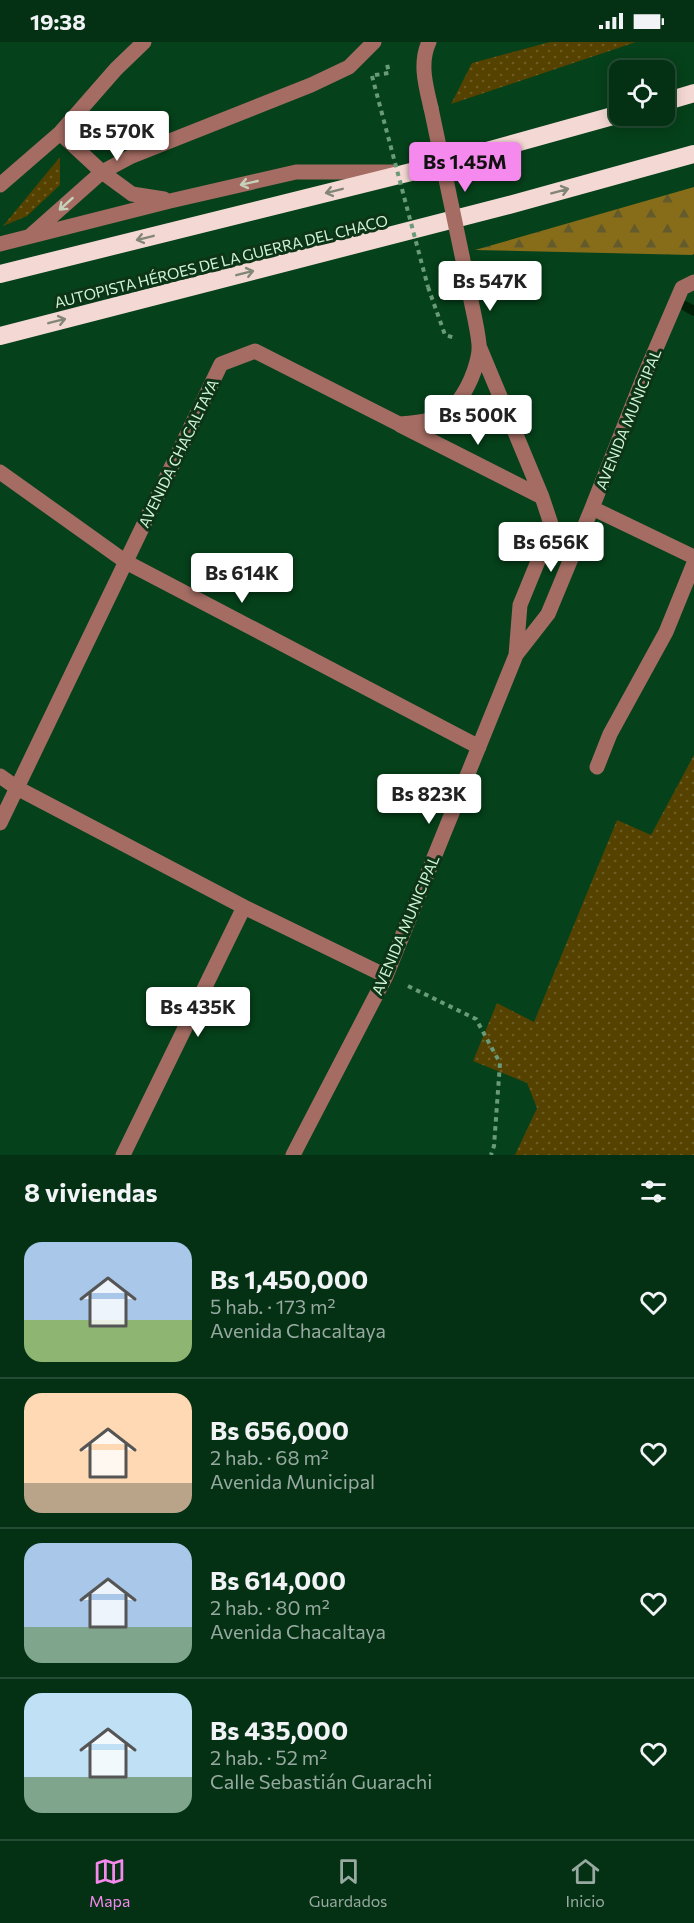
<!DOCTYPE html>
<html lang="es">
<head>
<meta charset="utf-8">
<style>
  body { margin:0; font-family:Commissioner,sans-serif; background:#123d22; color:#f1f3f6; height:100vh; display:flex; flex-direction:column; font-size:22px; white-space:nowrap }
  * { box-sizing:border-box; margin:0 }
  p { font-size:20px; color:#97a9a0 }
  .icon { flex:none; width:33px; height:33px; fill:none; stroke:currentColor; stroke-width:2; stroke-linecap:round; stroke-linejoin:round }
  .map { position:relative; height:1113px; overflow:hidden }
  .details { display:flex; flex-direction:column; background:#043114; flex:1 }
  .details>* { flex:none }
  .fabs { position:absolute; left:609px; top:18px; display:grid; gap:12px }
  .fabs a { display:grid; place-items:center; width:66px; height:66px; border-radius:12px; background:#043114; box-shadow:0 3px 15px #0003,0 0 0 2px #254c34; font-size:30px }
  .price { position:absolute; translate:-50% -51px; padding:0 14px; border-radius:6px; background:#fff; color:#222; font-size:20px; line-height:39px; filter:drop-shadow(0 2px 3px #0008) }
  .price::after { content:''; position:absolute; left:50%; top:36px; width:18px; height:14px; margin-left:-9px; background:inherit; clip-path:polygon(0 0,100% 0,50% 100%) }
  .price.on { background:#f589ee; color:#111 }
  ul { padding:0; list-style:none }
  li { display:flex; align-items:center; gap:18px; height:150px; padding:0 24px }
  li+li { border-top:2px solid #254c34 }
  li span { display:grid; place-items:center; flex:none; width:168px; height:120px; border-radius:18px; color:#555 }
  li>.icon { margin-inline-start:auto }
  span .icon { width:72px; height:72px; fill:#fffc; stroke-width:1 }
  li b { font-size:26px }
  h2 { display:flex; justify-content:space-between; align-items:center; height:72px; padding:0 24px; font-size:26px }
  .status { display:flex; justify-content:space-between; align-items:center; height:42px; padding:0 30px; background:#043114; direction:ltr }
  .status svg { height:16px; fill:currentColor }
  .dock { display:flex; justify-content:space-around; align-items:center; height:84px; border-top:2px solid #254c34; background:#043114; font-size:16px; color:#97a9a0 }
  .dock a { display:grid; justify-items:center; gap:3px }
  .dock .on { color:#f589ee }
  .map>svg:first-child { display:block }
</style>
</head>
<body>
<div class="status"><b>19:38</b><svg viewBox="0 0 49 12"><path d="M0 12V9h3v3zM5 12V6h3v6zM10 12V3h3v9zM15 12V0h3v12zM26 1h20v11H26zM47 4h2v5h-2z"/></svg></div>
<div class="map">
<svg width="694" height="1113" viewBox="0 0 694 1113">
  <defs>
    <pattern id="grass-dots" width="8" height="8" patternUnits="userSpaceOnUse" patternTransform="scale(1.5)"><rect width="8" height="8" fill="#554100"/><path d="M2 2h.1M6 6h.1" fill="none" stroke="#6c5d24" stroke-width="1.8" stroke-linecap="round"/></pattern>
    <pattern id="forest-firs" width="22" height="20" patternUnits="userSpaceOnUse" patternTransform="scale(1.5)"><rect width="22" height="20" fill="#876c19"/><path d="M5 1l3.5 6h-7zM16 11l3.5 6h-7z" fill="#635b2c"/></pattern>
  </defs>
  <rect width="100%" height="100%" fill="#05411a"/>
  <!-- grass -->
  <path fill="url(#grass-dots)" d="M 550,0 L 636,0 L 451,62 L 472,21 Z
    M 60,115 L 60,143 L 27,174 L 3,184 Z
    M 694,713 L 694,1113 L 515,1113 L 537,1066 L 527,1041 L 473,1019 L 497,961 L 534,980 L 617,778 L 651,793 Z"/>
  <!-- forest -->
  <path fill="url(#forest-firs)" d="M 694,145 L 694,212 L 692,213 L 475,208 Z"/>
  <g fill="none" stroke-linecap="round" stroke-linejoin="round">
    <!-- stream -->
    <path stroke="#002108" stroke-width="10" d="M 685,264 L 694,269"/>
    <!-- path -->
    <path stroke="#6a9b78" stroke-width="4" stroke-dasharray="4.5 4.5" stroke-linecap="butt" d="M 375,33 L 389,31 L 387,22
      M 428,245 L 445,293 L 455,296
      M 408,944 L 476,977 L 500,1021 L 494,1104 L 491,1113"/>
    <!-- minor -->
    <path stroke="#a46c63" stroke-width="15" d="M 429,0 C 419,21 426,45 431,66
      M 60,91 L 102,130 L 132,152 L 164,157
      M 0,143 L 60,91 L 116,27 L 144,0
      M 31,193 L 102,130 L 132,114 L 311,43 L 349,25 L 374,0
      M 0,202 L 170,159 L 296,130 L 393,130
      M 479,304 L 542,455 L 552,485 L 520,563 L 516,613
      M 400,383 L 542,455
      M 0,430 L 126,520 L 479,705
      M 592,466 L 694,515
      M 597,725 L 610,692 L 666,590 L 694,521
      M 0,734 L 17,746 L 244,865 L 386,934
      M 0,781 L 221,322 L 255,309 L 399,382 C 438,379 454,375 471,337 C 475,328 480,312 479,302 C 477,282 471,262 468,242
      M 123,1113 L 244,865
      M 293,1113 L 386,934 L 516,613 L 548,572 L 592,466 L 642,339 L 682,246 L 694,240"/>
    <!-- highway -->
    <path stroke="#f4d8d3" stroke-width="18" d="M 664,60 L 694,51
      M 0,232 L 411,130 L 620,72
      M 0,294 L 509,163 L 694,112"/>
    <!-- path-bridge -->
    <path stroke="#6a9b78" stroke-width="4" stroke-dasharray="4.5 4.5" stroke-linecap="butt" d="M 372,34 L 428,245"/>
    <!-- minor-bridge -->
    <path stroke="#a46c63" stroke-width="15" d="M 431,66 L 468,242"/>
  </g>
  <!-- one-way arrows -->
  <defs><path id="oneway-shaft" d="M-6 0H5M1.5-3L5.5 0L1.5 3" fill="none" stroke-width="1.6" stroke-linecap="round" stroke-linejoin="round" transform="scale(1.5)"/></defs>
  <g stroke="#c6d3ba">
    <use href="#oneway-shaft" transform="translate(249 141) rotate(167)"/>
    <use href="#oneway-shaft" transform="translate(66 162) rotate(138)"/>
  </g>
  <g stroke="#818676">
    <use href="#oneway-shaft" transform="translate(334 149) rotate(166)"/>
    <use href="#oneway-shaft" transform="translate(560 149) rotate(-15)"/>
    <use href="#oneway-shaft" transform="translate(145 196) rotate(166)"/>
    <use href="#oneway-shaft" transform="translate(245 231) rotate(-14)"/>
    <use href="#oneway-shaft" transform="translate(57 279) rotate(-14)"/>
  </g>
  <g text-anchor="middle" dominant-baseline="central" stroke-width="6" stroke-linejoin="round" paint-order="stroke">
    <!-- street labels -->
    <g font-size="15" fill="#d1f5d7" stroke="#0e3418">
      <text transform="translate(221 219) rotate(-14)">AUTOPISTA HÉROES DE LA GUERRA DEL CHACO</text>
      <text transform="translate(628 377) rotate(-68)">AVENIDA MUNICIPAL</text>
      <text transform="translate(178 411) rotate(-64)">AVENIDA CHACALTAYA</text>
      <text transform="translate(405 883) rotate(-67)">AVENIDA MUNICIPAL</text>
    </g>
  </g>
</svg>
<div class="fabs">
<a><svg class="icon" aria-label="locate" viewBox="0 0 24 24"><circle cx="12" cy="12" r="6"/><path d="M12 2v4M12 18v4M2 12h4M18 12h4"/></svg></a>
</div>
<b class="price" style="left:117px;top:120px">Bs 570K</b>
<b class="price on" style="left:465px;top:151px">Bs 1.45M</b>
<b class="price" style="left:490px;top:270px">Bs 547K</b>
<b class="price" style="left:478px;top:404px">Bs 500K</b>
<b class="price" style="left:551px;top:531px">Bs 656K</b>
<b class="price" style="left:242px;top:562px">Bs 614K</b>
<b class="price" style="left:429px;top:783px">Bs 823K</b>
<b class="price" style="left:198px;top:996px">Bs 435K</b>
</div>
<section class="details">
<h2>8 viviendas<svg class="icon" aria-label="filters" viewBox="0 0 24 24"><path d="M4 7h16M4 17h16"/><circle cx="9" cy="7" r="2"/><circle cx="15" cy="17" r="2"/></svg></h2>
<ul>
<li><span style="background:linear-gradient(#a9c7e8 65%,#8fb573 0)"><svg class="icon" aria-label="home" viewBox="0 0 24 24"><path d="M3 11l9-7 9 7M6 9v11h12V9"/></svg></span><div><b>Bs 1,450,000</b><p>5 hab. · 173 m²</p><p>Avenida Chacaltaya</p></div><svg class="icon" aria-label="heart" viewBox="0 0 24 24"><path d="M12 20l-8-8c-3-5 5-10 8-4 3-6 11-1 8 4z"/></svg></li>
<li><span style="background:linear-gradient(#ffd9b3 75%,#b9a48a 0)"><svg class="icon" aria-label="home" viewBox="0 0 24 24"><path d="M3 11l9-7 9 7M6 9v11h12V9"/></svg></span><div><b>Bs 656,000</b><p>2 hab. · 68 m²</p><p>Avenida Municipal</p></div><svg class="icon" aria-label="heart" viewBox="0 0 24 24"><path d="M12 20l-8-8c-3-5 5-10 8-4 3-6 11-1 8 4z"/></svg></li>
<li><span style="background:linear-gradient(#a9c7e8 70%,#7fa58c 0)"><svg class="icon" aria-label="home" viewBox="0 0 24 24"><path d="M3 11l9-7 9 7M6 9v11h12V9"/></svg></span><div><b>Bs 614,000</b><p>2 hab. · 80 m²</p><p>Avenida Chacaltaya</p></div><svg class="icon" aria-label="heart" viewBox="0 0 24 24"><path d="M12 20l-8-8c-3-5 5-10 8-4 3-6 11-1 8 4z"/></svg></li>
<li><span style="background:linear-gradient(#bfe0f5 70%,#7fa58c 0)"><svg class="icon" aria-label="home" viewBox="0 0 24 24"><path d="M3 11l9-7 9 7M6 9v11h12V9"/></svg></span><div><b>Bs 435,000</b><p>2 hab. · 52 m²</p><p>Calle Sebastián Guarachi</p></div><svg class="icon" aria-label="heart" viewBox="0 0 24 24"><path d="M12 20l-8-8c-3-5 5-10 8-4 3-6 11-1 8 4z"/></svg></li>
</ul>
</section>
<nav class="dock">
<a class="on"><svg class="icon" aria-label="map" viewBox="0 0 24 24"><path d="M3 6l6-2 6 2 6-2v14l-6 2-6-2-6 2zM9 4v14M15 6v14"/></svg>Mapa</a>
<a><svg class="icon" aria-label="saved" viewBox="0 0 24 24"><path d="M7 4h10v16l-5-4-5 4z"/></svg>Guardados</a>
<a><svg class="icon" aria-label="home" viewBox="0 0 24 24"><path d="M3 11l9-7 9 7M6 9v11h12V9"/></svg>Inicio</a>
</nav>
</body>
</html>
